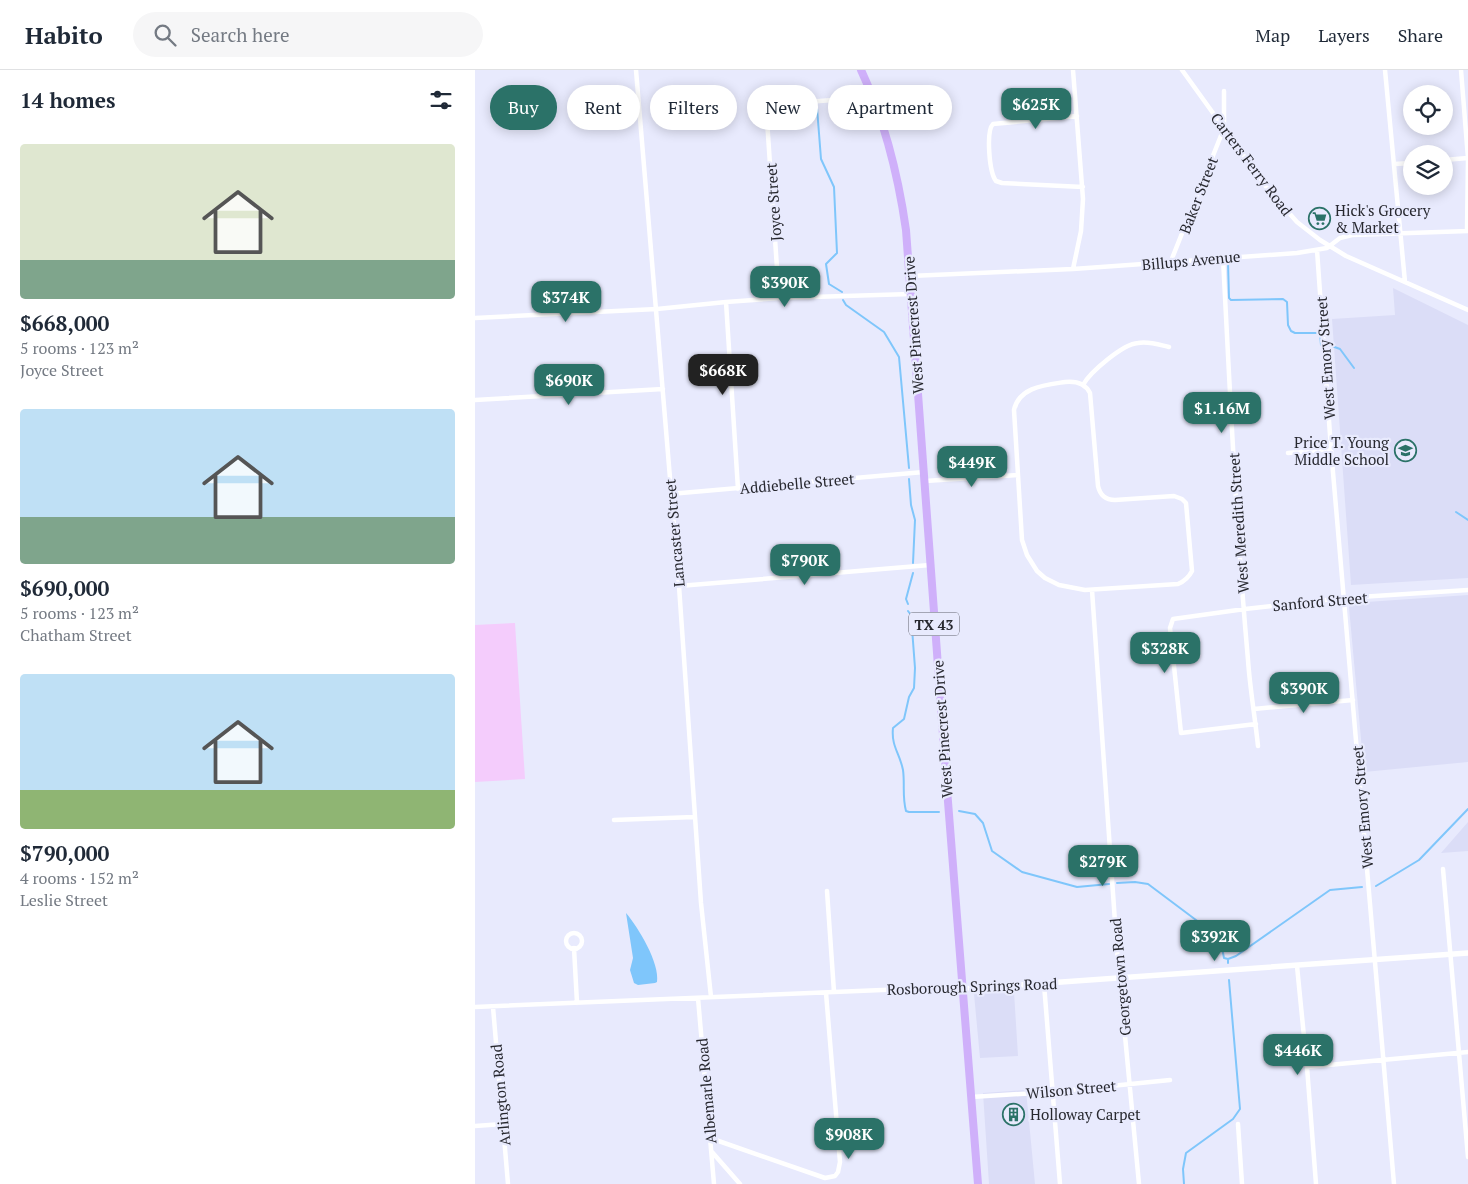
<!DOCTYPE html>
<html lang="en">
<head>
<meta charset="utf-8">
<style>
  body { margin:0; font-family:"PT Serif",serif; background:#f6f6f7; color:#1f2937; height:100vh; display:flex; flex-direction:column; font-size:19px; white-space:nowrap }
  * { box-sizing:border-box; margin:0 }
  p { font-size:16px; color:#747a83 }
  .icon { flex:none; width:28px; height:28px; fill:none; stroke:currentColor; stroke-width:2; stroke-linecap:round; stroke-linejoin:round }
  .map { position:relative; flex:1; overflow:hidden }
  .details { display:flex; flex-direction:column; background:#fff; width:475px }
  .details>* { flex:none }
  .banner { position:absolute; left:15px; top:15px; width:475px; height:45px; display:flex; gap:10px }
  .buttons { position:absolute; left:928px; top:15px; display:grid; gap:10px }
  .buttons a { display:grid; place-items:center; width:50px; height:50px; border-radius:50%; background:#fff; box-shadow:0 2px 12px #0003; font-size:25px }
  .price { position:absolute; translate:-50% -42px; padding:0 11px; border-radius:10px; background:#2b7268; color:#fff; font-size:16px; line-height:32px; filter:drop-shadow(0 1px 2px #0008) }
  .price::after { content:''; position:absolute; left:50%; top:30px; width:15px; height:11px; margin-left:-8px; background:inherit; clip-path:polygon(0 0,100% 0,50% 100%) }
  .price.on { background:#222; color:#fff }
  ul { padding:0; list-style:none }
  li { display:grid; align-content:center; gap:10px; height:265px; padding:0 20px }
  li span { display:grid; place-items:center; height:155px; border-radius:5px; color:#555 }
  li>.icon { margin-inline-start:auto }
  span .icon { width:90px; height:90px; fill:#fffc; stroke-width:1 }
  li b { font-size:21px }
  h2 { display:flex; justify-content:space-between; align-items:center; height:60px; padding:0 20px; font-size:21px }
  .pill { padding:0 18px; border-radius:22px; background:#fff; box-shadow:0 2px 12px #0003; font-size:18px; line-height:45px }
  .pill.on { background:#2b7268; color:#fff }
  header { display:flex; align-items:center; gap:30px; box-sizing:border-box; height:70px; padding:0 25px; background:#fff; border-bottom:1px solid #e0e1e3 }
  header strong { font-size:24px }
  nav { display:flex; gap:28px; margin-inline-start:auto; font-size:18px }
  .search { width:350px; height:45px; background:#f6f6f7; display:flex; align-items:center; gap:12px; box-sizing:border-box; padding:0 18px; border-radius:28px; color:#747a83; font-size:19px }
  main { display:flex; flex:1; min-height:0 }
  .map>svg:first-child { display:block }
</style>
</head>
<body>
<header>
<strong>Habito</strong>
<div class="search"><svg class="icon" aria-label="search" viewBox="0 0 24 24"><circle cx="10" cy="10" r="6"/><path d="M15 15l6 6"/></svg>Search here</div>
<nav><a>Map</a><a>Layers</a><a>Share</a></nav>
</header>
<main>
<section class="details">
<h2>14 homes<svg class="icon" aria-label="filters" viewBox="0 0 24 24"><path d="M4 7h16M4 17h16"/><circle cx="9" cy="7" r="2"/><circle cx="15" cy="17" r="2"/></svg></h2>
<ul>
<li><span style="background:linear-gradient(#dfe7d0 75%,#7fa58c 0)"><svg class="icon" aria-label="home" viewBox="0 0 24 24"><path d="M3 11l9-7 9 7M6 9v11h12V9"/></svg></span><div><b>$668,000</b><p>5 rooms · 123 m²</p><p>Joyce Street</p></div></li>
<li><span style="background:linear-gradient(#bfe0f5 70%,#7fa58c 0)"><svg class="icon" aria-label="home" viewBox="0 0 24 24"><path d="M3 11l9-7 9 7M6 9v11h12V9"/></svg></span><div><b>$690,000</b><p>5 rooms · 123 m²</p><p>Chatham Street</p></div></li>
<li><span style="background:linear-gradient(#bfe0f5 75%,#8fb573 0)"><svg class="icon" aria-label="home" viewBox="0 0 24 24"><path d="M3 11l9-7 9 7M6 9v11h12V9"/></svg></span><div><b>$790,000</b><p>4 rooms · 152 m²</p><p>Leslie Street</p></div></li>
</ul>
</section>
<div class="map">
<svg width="993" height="1114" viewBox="0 0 993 1114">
  <rect width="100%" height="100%" fill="#e8eafd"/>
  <!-- built -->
  <path fill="#dbddf7" d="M 918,218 L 993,255 L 993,508 L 876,515 L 857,249 L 920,245 Z
    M 993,525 L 993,692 L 889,702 L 874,537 L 877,533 Z
    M 993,752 L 993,781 L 966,783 Z
    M 539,922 L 543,986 L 505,988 L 499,924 Z
    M 551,1020 L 560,1114 L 514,1114 L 508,1023 Z"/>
  <!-- green -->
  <path fill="#f4ccfc" d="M 40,553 L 50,709 L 0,712 L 0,555 Z"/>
  <!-- water -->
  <path fill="#7fc6fb" d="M 151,843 C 163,857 185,893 182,912 L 180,913 L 163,915 L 159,913 L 155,900 L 158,888 Z"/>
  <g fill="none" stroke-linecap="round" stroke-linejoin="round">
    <!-- stream -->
    <path stroke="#7fc6fb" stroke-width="2" d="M 342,38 L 346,89 L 359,117 L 362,183 L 351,194 L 354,214 L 367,222
      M 753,192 L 754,228 L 756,230 L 808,229 L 812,232 L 813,255 L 816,261 L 820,263 L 845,263 L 846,275
      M 368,230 L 371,235 L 409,262 L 424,287 L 434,398
      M 854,275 L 865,279 L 879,298
      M 434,409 L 436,435 L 440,450 L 438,493
      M 981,442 L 993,450
      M 433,534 L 431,529 L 438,503
      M 433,541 L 436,545 L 440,598 L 439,618 L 434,627 L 429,649 L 418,658 C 416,676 425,684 428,700 C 430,714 427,727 431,741 L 434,742 L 464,742
      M 484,741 L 500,744 L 508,753 L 517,781 L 547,802 L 602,817 L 634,814
      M 642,813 L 660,812 L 673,814 L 737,862 L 746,873 L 749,888 L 753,889
      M 901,816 L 944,790 L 993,739
      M 753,893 L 753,889 L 761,886 L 855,820 L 887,817
      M 709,1114 L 708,1099 L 711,1083 L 758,1049 L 765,1039 L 754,910"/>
    <!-- minor -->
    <path stroke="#fff" stroke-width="4.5" d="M 161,0 L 204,516 L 226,833 L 236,927
      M 707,0 L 792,118 L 822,152 L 845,170 L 871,186 L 993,240
      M 910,0 L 930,212
      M 986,0 L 993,88 L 992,161
      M 602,46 L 518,54 C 511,61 514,102 521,111 L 527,113 L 608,117
      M 969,90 L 993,88
      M 920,94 L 936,93
      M 842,180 L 856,379 L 919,1114
      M 748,188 C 755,322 761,456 773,590 C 775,619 780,647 783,676
      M 696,191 L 749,58 L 749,21
      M 598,199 L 606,161 L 608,129 L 598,0
      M 435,206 L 598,199 L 822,183 L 852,178 L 865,168 L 877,165 L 993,161
      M 304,228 L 291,35 L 385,28 L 396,24
      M 251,232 L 263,419
      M 0,248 L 182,239 L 251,232 L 304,228 L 436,224
      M 590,312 C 600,311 610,313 615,323 L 623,416 C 625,425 631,430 640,430 L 699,426 L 707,429 L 711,433 L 717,501 C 714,507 710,511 703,514 L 610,520 L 584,515 L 570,508 L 562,501 L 552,485 L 547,470 L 539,340 C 544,317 570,315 590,312 Z
      M 608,315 C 615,302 648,274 663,273 C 674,271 685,275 694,277
      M 0,330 L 188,319
      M 813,383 L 856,379
      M 450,411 L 543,405
      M 195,424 L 449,402
      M 204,516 L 455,495
      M 617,520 L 642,881 L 664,1114
      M 779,639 L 878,630
      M 781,654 L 706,663 L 695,558 L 698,549 L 770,539 L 869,528 L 993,520
      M 139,750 L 219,747
      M 968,799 L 993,1087
      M 352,821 L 359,922
      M91 871a8 8 0 1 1 16 0a8 8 0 1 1-16 0Z
      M 99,878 L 102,933
      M 822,896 L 832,997 L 841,1114
      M 569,914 L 585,1114
      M 223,928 L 239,1114
      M 0,937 L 431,919 L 488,919
      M 18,937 L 33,1114
      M 832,997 L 993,982
      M 496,1027 L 577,1022 L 695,1010
      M 763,1054 L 767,1114
      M 0,1056 L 28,1054
      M 235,1068 L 350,1108 L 360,1106 L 363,1102 L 365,1092 L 351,923
      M 237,1082 L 265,1114"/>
    <!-- tertiary -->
    <path stroke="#fff" stroke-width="5.5" d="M 488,919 L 993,883"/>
    <!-- primary -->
    <path stroke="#cfb0fa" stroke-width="8" d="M 386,0 C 410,51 423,104 431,160 L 472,719 L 503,1114"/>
  </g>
  <!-- icons -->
  <defs>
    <symbol id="supermarket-ring" viewBox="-11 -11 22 22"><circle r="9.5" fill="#e8eafd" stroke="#2b7268" stroke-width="1.5"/><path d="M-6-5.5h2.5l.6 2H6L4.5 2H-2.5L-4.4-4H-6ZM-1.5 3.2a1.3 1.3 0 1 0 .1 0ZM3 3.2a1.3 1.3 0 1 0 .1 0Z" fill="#2b7268"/></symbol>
    <symbol id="school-ring" viewBox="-11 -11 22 22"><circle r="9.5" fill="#e8eafd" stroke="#2b7268" stroke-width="1.5"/><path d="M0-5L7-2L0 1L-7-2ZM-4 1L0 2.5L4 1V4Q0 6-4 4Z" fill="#2b7268"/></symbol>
    <symbol id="building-ring" viewBox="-11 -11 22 22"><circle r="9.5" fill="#e8eafd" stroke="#2b7268" stroke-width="1.5"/><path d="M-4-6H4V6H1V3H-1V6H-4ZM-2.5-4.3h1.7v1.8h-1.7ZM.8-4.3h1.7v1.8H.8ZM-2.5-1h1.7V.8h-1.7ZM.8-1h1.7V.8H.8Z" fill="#2b7268"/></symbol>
  </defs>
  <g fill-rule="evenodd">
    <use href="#supermarket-ring" x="832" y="136" width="25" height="25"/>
    <use href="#school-ring" x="918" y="368" width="25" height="25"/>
    <use href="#building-ring" x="526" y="1032" width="25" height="25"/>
  </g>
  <g text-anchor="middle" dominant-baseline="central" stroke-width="4.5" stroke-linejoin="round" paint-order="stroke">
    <!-- shield labels -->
    <rect fill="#e8eafd" stroke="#61626d" stroke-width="1" x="434" y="542.5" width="50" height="23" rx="4"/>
    <g font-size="14" font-weight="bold" fill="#27282f">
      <text x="459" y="554">TX 43</text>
    </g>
    <!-- street labels -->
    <g font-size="15" fill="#27282f" stroke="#e8eafd">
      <text transform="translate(777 94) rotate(53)">Carters Ferry Road</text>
      <text transform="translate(723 125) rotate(-69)">Baker Street</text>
      <text transform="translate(298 132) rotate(-94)">Joyce Street</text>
      <text transform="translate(716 190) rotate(-5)">Billups Avenue</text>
      <text transform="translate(438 255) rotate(-94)">West Pinecrest Drive</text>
      <text transform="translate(850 288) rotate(-94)">West Emory Street</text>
      <text transform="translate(322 413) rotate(-5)">Addiebelle Street</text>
      <text transform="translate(763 453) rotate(-94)">West Meredith Street</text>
      <text transform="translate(199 463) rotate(-95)">Lancaster Street</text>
      <text transform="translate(845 531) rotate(-5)">Sanford Street</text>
      <text transform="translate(467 659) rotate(-94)">West Pinecrest Drive</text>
      <text transform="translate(887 737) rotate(-95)">West Emory Street</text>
      <text transform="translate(645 907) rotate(-95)">Georgetown Road</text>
      <text transform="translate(497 916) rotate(-2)">Rosborough Springs Road</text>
      <text transform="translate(596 1019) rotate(-5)">Wilson Street</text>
      <text transform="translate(231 1021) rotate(-95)">Albemarle Road</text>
      <text transform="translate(25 1025) rotate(-95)">Arlington Road</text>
    </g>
    <!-- poi labels -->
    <g font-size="15" fill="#27282f" stroke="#e8eafd" text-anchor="start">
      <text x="860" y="140">Hick's Grocery<tspan x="860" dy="17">&amp; Market</tspan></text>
      <text x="914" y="372" text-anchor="end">Price T. Young<tspan x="914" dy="17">Middle School</tspan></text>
      <text x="555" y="1044">Holloway Carpet</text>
    </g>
  </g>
</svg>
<div class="buttons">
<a><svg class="icon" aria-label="locate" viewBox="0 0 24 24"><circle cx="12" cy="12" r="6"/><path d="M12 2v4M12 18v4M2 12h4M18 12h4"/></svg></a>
<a><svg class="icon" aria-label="layers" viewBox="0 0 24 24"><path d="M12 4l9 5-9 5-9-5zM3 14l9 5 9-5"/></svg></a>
</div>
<b class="price" style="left:561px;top:60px">$625K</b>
<b class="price" style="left:310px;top:238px">$390K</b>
<b class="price" style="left:91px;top:253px">$374K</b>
<b class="price on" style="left:248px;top:326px">$668K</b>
<b class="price" style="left:94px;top:336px">$690K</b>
<b class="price" style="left:747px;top:364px">$1.16M</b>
<b class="price" style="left:497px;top:418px">$449K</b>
<b class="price" style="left:330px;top:516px">$790K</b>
<b class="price" style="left:690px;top:604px">$328K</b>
<b class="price" style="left:829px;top:644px">$390K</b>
<b class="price" style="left:628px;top:817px">$279K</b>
<b class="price" style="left:740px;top:892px">$392K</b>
<b class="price" style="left:823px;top:1006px">$446K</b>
<b class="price" style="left:374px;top:1090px">$908K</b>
<div class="banner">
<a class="pill on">Buy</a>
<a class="pill">Rent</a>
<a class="pill">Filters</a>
<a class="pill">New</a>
<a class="pill">Apartment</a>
</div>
</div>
</main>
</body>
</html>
